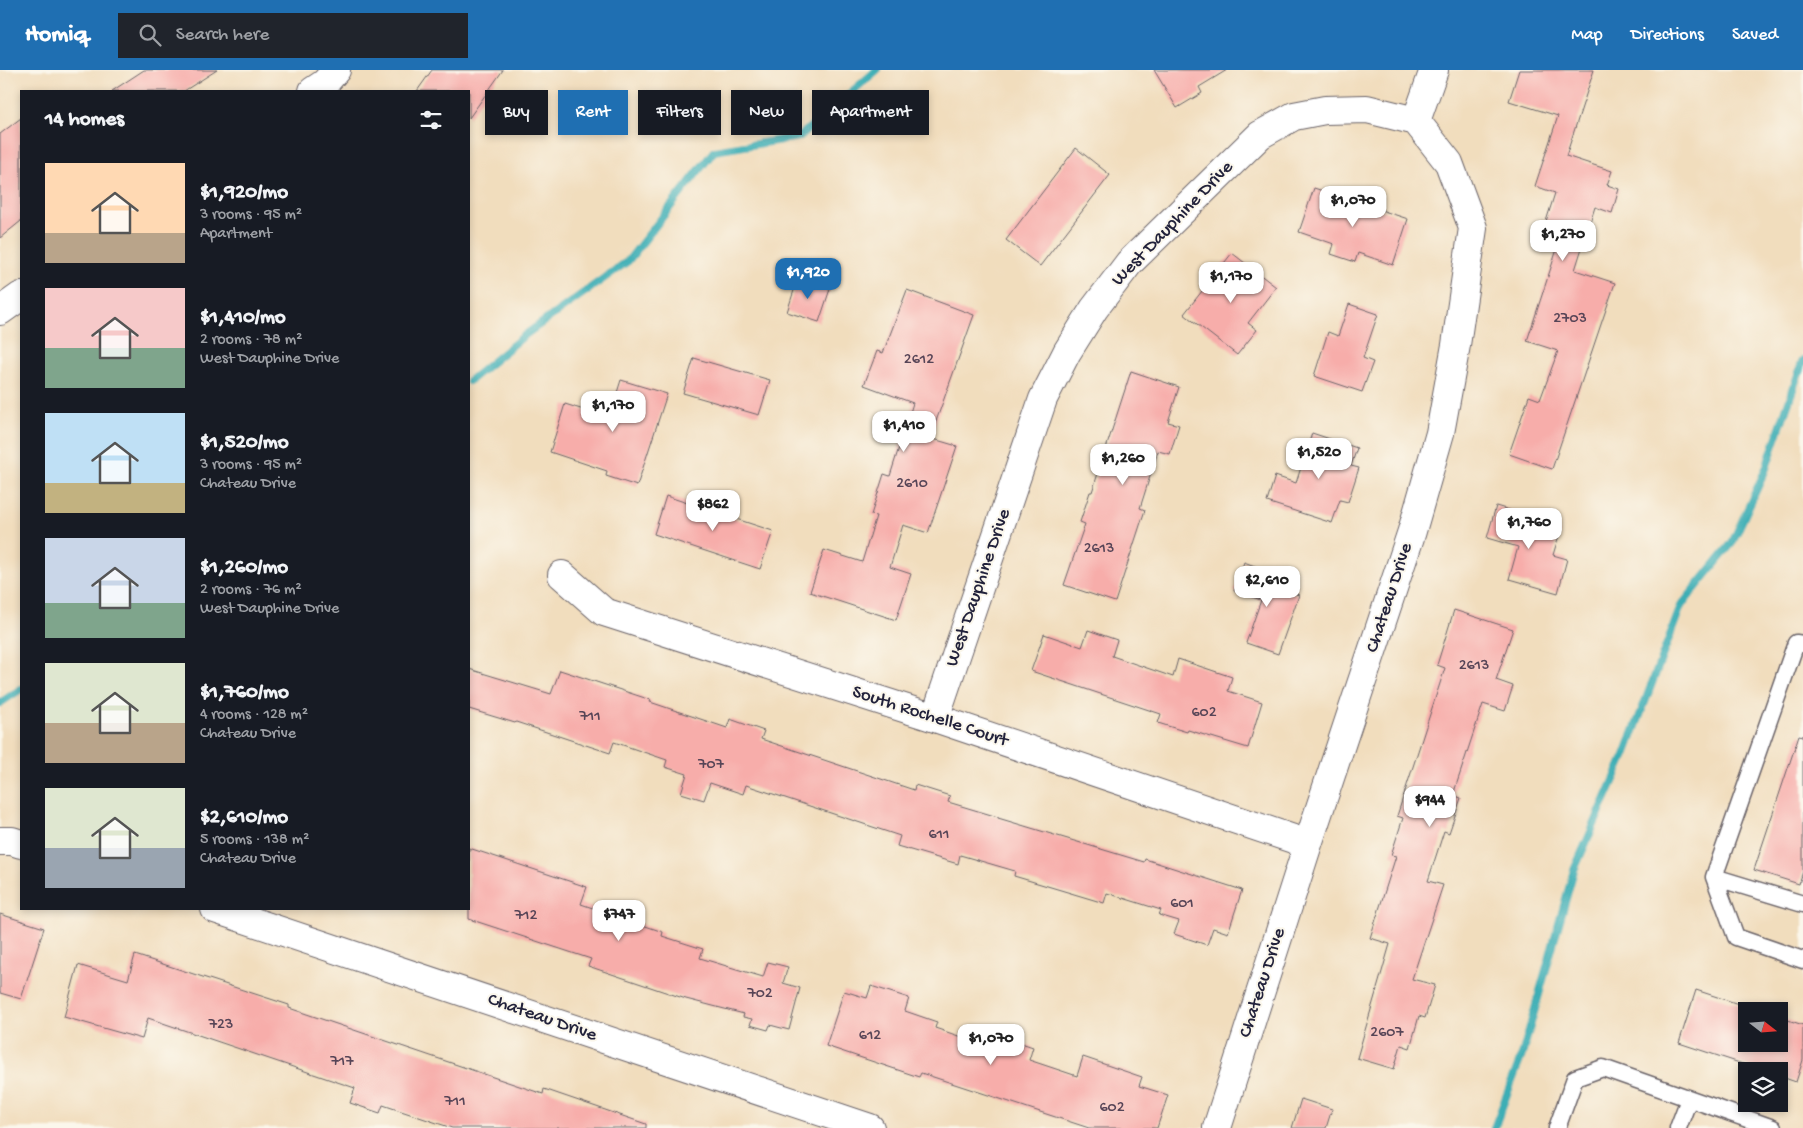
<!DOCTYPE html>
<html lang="en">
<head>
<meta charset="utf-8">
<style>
  body { margin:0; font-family:"Gochi Hand",sans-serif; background:#20242c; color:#f1f3f6; height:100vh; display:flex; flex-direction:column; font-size:19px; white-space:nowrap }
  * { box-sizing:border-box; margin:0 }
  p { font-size:16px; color:#9ea1a6 }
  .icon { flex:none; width:28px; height:28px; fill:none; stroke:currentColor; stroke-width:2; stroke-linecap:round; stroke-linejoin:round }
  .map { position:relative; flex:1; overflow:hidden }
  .drawer { position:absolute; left:20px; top:20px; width:450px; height:820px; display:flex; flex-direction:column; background:#171b24; border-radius:0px; box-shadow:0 2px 8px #0003 }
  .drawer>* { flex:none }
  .guide { position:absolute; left:485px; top:20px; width:475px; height:45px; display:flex; gap:10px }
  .needle { width:32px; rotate:107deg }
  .buttons { position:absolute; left:1738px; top:932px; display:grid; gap:10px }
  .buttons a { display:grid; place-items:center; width:50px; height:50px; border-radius:0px; background:#171b24; box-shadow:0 2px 8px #0003; font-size:25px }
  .price { position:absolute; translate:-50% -42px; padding:0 11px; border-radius:10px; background:#fff; color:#222; font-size:16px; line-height:32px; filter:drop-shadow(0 1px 2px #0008) }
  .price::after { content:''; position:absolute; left:50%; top:30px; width:15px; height:11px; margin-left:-8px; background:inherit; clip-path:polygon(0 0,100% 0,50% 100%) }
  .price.selected { background:#1f6fb2; color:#fff }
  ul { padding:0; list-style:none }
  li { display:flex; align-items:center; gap:15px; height:125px; padding:0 25px }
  li span { display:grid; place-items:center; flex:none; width:140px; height:100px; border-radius:0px; color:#555 }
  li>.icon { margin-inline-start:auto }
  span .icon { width:60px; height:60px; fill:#fffc; stroke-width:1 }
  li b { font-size:21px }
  h2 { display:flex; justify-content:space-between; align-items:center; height:60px; padding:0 25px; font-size:21px }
  .pill { padding:0 18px; border-radius:0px; background:#171b24; box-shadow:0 2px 8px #0003; font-size:18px; line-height:45px }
  .pill.selected { background:#1f6fb2; color:#fff }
  header { display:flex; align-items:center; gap:30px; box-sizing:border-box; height:70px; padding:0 25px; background:#1f6fb2; color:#fff }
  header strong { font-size:24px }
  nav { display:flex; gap:28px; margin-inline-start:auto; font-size:18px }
  .search { width:350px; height:45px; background:#20242c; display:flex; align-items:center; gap:12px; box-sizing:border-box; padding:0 18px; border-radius:0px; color:#9ea1a6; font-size:19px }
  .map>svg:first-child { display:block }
</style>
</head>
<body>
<header>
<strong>Homiq</strong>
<div class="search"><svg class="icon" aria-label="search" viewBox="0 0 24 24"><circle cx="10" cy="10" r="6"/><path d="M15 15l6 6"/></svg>Search here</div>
<nav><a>Map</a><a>Directions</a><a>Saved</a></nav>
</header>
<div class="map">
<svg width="1803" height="1058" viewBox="0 0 1803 1058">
  <rect width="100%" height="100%" fill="#fbf7ec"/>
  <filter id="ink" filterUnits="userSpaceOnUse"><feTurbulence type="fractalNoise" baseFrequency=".02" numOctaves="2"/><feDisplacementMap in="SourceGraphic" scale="10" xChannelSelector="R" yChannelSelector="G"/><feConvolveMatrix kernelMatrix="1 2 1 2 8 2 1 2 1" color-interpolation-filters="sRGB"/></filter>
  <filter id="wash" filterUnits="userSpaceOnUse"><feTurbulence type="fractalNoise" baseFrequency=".0096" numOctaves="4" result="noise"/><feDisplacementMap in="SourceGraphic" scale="20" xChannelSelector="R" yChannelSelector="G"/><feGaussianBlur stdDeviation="1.12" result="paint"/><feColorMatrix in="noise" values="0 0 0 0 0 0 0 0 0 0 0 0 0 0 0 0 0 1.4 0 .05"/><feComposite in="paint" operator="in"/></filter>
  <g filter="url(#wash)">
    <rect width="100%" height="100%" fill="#f1ddbd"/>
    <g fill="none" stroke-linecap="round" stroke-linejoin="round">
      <!-- stream -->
      <path stroke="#3daeb5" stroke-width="8" d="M 469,311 L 525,265 L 628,191 L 714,81 L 799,67 L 877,0
        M 0,633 L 21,619
        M 1494,1058 L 1522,985 L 1574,800 L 1625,685 L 1681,536 L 1732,473 L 1765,401 L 1803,290"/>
    </g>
    <g id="blocks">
      <!-- building -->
      <path fill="#f7adaa" d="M 144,0 L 217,0 L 184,21 L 112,21 Z
        M 432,0 L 503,0 L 469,48 L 469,21 L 417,21 Z
        M 1154,0 L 1227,0 L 1199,17 L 1202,23 L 1177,38 Z
        M 1519,0 L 1594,0 L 1566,86 L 1612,101 L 1607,115 L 1619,119 L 1612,143 L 1595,137 L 1575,200 L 1615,213 L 1552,399 L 1509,384 L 1529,326 L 1540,330 L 1558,281 L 1527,271 L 1560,170 L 1542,164 L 1555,123 L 1535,116 L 1558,46 L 1509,31 Z
        M 21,48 L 21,151 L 0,168 L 0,64 Z
        M 1076,78 L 1110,105 L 1040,196 L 1006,170 Z
        M 1314,118 L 1408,149 L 1393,195 L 1358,183 L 1355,192 L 1331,184 L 1334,174 L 1299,162 Z
        M 1232,183 L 1276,217 L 1248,253 L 1257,260 L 1237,285 L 1184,244 Z
        M 798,208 L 830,219 L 819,252 L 787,242 Z
        M 907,220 L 974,245 L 930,368 L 957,376 L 928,463 L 903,455 L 890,497 L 911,504 L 896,550 L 810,522 L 824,480 L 862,492 L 876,446 L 871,445 L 884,404 L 890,406 L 913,333 L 864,315 L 877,281 L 883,283 Z
        M 1349,234 L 1378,244 L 1363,288 L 1373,292 L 1362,322 L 1314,306 L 1328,262 L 1338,266 Z
        M 694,288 L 770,310 L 759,345 L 683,323 Z
        M 1131,301 L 1179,317 L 1168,352 L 1179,355 L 1170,384 L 1158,381 L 1140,438 L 1145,440 L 1115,532 L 1064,515 L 1085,454 L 1080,452 L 1090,422 L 1092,422 Z
        M 621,310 L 667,324 L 637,416 L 606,406 L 607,401 L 550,382 L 565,334 L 609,348 Z
        M 1312,363 L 1357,378 L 1351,396 L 1359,398 L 1348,432 L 1340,430 L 1332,453 L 1267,432 L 1275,406 L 1296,413 Z
        M 666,426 L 773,461 L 760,499 L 654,464 Z
        M 1496,436 L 1532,447 L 1530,454 L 1560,462 L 1553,485 L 1567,489 L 1558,523 L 1509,509 L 1518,477 L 1487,468 Z
        M 1244,492 L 1271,502 L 1267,514 L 1299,525 L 1278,584 L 1246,573 L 1261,530 L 1234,521 Z
        M 1454,540 L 1513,559 L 1496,610 L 1513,616 L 1505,641 L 1483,634 L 1453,725 L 1461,728 L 1449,763 L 1444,761 L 1428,811 L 1443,815 L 1412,909 L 1435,915 L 1425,948 L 1419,946 L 1410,978 L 1401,975 L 1394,999 L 1357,988 L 1390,874 L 1370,868 L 1396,786 L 1391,785 L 1403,748 L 1397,746 L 1445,598 L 1437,595 Z
        M 1088,560 L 1117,570 L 1112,586 L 1173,607 L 1178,589 L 1232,607 L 1228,621 L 1262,632 L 1248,678 L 1188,660 L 1187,662 L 1158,653 L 1161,644 L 1031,601 L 1044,564 L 1082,577 Z
        M 469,599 L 551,624 L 560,600 L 651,630 L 650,632 L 727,658 L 730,649 L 764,661 L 761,669 L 914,720 L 915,715 L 950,726 L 948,732 L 998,747 L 998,748 L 1144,792 L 1145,789 L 1242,820 L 1228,863 L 1213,858 L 1207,875 L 1174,864 L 1179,851 L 1159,845 L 1161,840 L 1107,823 L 1104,833 L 1014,806 L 1015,801 L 960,785 L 958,794 L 897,776 L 900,766 L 746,715 L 743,724 L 710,713 L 704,730 L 681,723 L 687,704 L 665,697 L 667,690 L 614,672 L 610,683 L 516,652 L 515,653 L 469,639 Z
        M 1799,665 L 1803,666 L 1803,801 L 1799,814 L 1754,800 Z
        M 469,778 L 587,817 L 581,834 L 663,862 L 662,866 L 703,879 L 700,888 L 763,907 L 768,892 L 788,897 L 783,913 L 800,918 L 789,960 L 770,955 L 768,960 L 750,955 L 752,949 L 743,947 L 744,944 L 686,929 L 588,896 L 591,889 L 469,849 Z
        M 0,844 L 44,858 L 21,929 L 0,923 Z
        M 135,885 L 289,935 L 289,938 L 543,1024 L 544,1019 L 646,1054 L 646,1058 L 452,1058 L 383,1035 L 380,1043 L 350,1033 L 355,1018 L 148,948 L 142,969 L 64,947 L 78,895 L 128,910 Z
        M 871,916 L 909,928 L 905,941 L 937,952 L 935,958 L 988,976 L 992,963 L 1033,977 L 1029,990 L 1077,1006 L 1083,987 L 1142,1007 L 1139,1016 L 1168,1025 L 1157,1058 L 1089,1058 L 921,1003 L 919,1007 L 826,976 L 844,921 L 867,928 Z
        M 1696,920 L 1760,941 L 1746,941 L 1746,974 L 1779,974 L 1779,947 L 1803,955 L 1803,990 L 1796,1012 L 1779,1006 L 1779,1001 L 1764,1001 L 1679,973 Z
        M 1301,1029 L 1332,1039 L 1326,1058 L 1292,1058 Z"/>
    </g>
  </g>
  <g filter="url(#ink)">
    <use href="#blocks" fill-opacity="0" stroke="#6a6368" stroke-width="1"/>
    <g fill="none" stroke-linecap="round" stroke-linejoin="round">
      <defs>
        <path id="service" d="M 1803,574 L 1796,573 L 1714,807 L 1803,834
          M 1714,807 L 1736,867 L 1803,890
          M 1557,1058 L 1575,1008 L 1603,998 L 1773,1058
          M 1678,1058 L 1689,1029"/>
        <path id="minor" d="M 313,21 L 325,13 L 336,0
          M 0,241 L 21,226
          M 562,505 L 604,542 L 935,648 L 1308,774
          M 935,648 L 1043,329 L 1067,282 L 1094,239 L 1129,193 L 1260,65 L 1294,46 L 1325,40 L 1367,39 L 1416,51
          M 0,771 L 12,771 L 21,774
          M 215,839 L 870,1058
          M 1217,1058 L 1308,774 L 1412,461 L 1440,363 L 1456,275 L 1473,158 L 1449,93 L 1416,51 L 1434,0"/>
      </defs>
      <!-- service casing -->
      <use href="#service" stroke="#6a6368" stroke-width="19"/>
      <!-- minor casing -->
      <use href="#minor" stroke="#6a6368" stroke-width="30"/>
      <!-- service -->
      <use href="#service" stroke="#fff" stroke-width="16"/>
      <!-- minor -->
      <use href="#minor" stroke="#fff" stroke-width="28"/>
    </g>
  </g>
  <g text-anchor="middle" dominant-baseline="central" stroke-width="4" stroke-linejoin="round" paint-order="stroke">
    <!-- number labels -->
    <g font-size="16" fill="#574557">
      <text x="1570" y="249">2703</text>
      <text x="919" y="290">2612</text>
      <text x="912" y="414">2610</text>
      <text x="1099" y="479">2613</text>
      <text x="1474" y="596">2613</text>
      <text x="1204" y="643">602</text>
      <text x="590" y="647">711</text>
      <text x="711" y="695">707</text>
      <text x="939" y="765">611</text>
      <text x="1182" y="834">601</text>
      <text x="526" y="846">712</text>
      <text x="760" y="924">702</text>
      <text x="221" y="955">723</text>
      <text x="1387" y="963">2607</text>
      <text x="870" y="966">612</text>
      <text x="342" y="992">717</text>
      <text x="455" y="1032">711</text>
      <text x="1112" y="1038">602</text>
    </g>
    <!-- street labels -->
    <g font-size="19" fill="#22223b" stroke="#fbf7ec">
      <text transform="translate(1173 154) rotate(-46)">West Dauphine Drive</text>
      <text transform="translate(979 518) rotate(-71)">West Dauphine Drive</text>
      <text transform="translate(1390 528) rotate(-72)">Chateau Drive</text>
      <text transform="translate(930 647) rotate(18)">South Rochelle Court</text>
      <text transform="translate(1263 913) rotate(-72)">Chateau Drive</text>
      <text transform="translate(542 948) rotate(19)">Chateau Drive</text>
    </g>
  </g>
</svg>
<div class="buttons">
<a><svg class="needle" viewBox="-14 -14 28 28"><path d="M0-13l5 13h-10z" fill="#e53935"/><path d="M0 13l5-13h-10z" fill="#9ea1a6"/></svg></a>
<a><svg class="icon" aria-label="layers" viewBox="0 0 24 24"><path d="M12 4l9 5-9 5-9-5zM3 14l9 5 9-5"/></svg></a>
</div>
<b class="price" style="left:1353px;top:158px">$1,070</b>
<b class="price" style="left:1563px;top:192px">$1,270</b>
<b class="price selected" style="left:808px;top:230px">$1,920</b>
<b class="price" style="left:1231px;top:234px">$1,170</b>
<b class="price" style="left:613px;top:363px">$1,170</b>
<b class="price" style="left:904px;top:383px">$1,410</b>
<b class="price" style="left:1319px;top:410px">$1,520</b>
<b class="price" style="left:1123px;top:416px">$1,260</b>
<b class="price" style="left:713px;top:462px">$862</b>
<b class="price" style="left:1529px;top:480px">$1,760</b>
<b class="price" style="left:1267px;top:538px">$2,610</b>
<b class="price" style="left:1430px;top:758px">$944</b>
<b class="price" style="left:619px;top:872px">$747</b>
<b class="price" style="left:991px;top:996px">$1,070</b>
<div class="guide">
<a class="pill">Buy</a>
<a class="pill selected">Rent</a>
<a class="pill">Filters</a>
<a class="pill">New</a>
<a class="pill">Apartment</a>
</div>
<section class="drawer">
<h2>14 homes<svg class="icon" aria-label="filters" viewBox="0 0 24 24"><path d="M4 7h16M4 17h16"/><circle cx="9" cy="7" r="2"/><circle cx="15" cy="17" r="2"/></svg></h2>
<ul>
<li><span style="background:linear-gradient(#ffd9b3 70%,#b9a48a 0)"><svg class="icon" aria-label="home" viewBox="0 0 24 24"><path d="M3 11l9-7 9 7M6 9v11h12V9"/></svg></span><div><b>$1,920/mo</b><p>3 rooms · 95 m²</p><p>Apartment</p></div></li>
<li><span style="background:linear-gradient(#f6c9c9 60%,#7fa58c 0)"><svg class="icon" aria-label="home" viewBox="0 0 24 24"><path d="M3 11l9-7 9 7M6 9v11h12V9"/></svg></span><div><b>$1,410/mo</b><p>2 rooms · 78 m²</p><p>West Dauphine Drive</p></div></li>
<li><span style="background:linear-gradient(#bfe0f5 70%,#c2b280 0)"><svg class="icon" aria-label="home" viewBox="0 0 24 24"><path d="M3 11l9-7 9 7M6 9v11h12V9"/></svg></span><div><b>$1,520/mo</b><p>3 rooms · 95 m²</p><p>Chateau Drive</p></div></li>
<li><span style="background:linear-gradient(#c9d6e8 65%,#7fa58c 0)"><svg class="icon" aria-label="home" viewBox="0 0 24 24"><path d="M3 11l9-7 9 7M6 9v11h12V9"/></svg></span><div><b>$1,260/mo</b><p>2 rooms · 76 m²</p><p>West Dauphine Drive</p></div></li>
<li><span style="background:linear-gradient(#dfe7d0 60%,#b9a48a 0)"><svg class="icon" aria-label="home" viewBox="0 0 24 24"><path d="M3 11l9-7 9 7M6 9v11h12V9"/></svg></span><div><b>$1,760/mo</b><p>4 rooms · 128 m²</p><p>Chateau Drive</p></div></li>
<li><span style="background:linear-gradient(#dfe7d0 60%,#9aa5b1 0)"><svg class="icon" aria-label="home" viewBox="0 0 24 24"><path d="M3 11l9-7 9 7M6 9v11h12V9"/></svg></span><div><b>$2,610/mo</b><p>5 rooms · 138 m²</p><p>Chateau Drive</p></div></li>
</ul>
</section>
</div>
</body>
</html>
